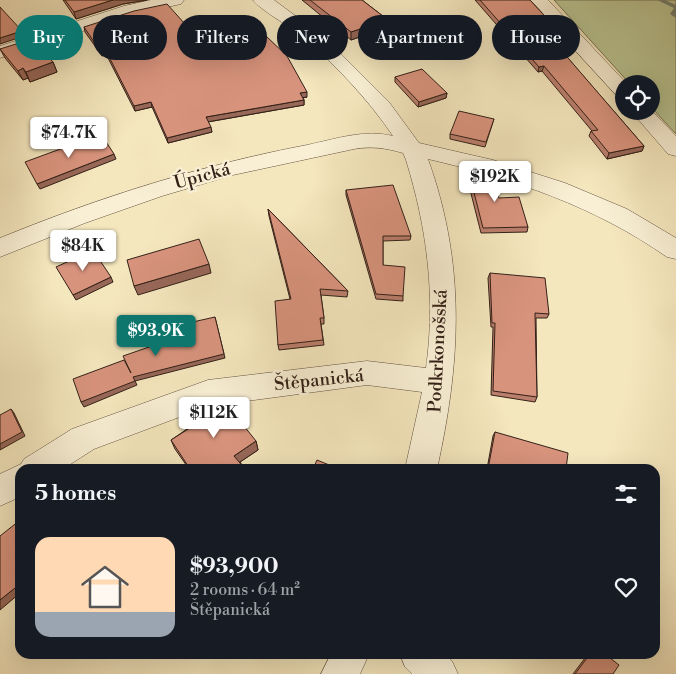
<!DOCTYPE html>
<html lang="en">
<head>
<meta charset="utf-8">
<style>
  body { margin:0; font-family:"Libre Bodoni",serif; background:#242831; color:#f1f3f6; height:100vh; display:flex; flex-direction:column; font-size:19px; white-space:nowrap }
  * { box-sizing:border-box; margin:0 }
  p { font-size:16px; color:#9ea1a6 }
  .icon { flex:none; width:28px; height:28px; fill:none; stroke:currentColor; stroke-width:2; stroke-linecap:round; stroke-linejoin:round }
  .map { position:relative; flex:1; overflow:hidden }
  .panel { position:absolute; left:15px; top:464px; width:645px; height:195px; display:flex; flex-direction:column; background:#171b24; border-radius:15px; box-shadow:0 5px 20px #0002 }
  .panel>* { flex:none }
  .hud { position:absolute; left:15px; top:15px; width:646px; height:45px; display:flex; gap:10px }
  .fabs { position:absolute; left:615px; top:75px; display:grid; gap:10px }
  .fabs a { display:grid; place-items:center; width:45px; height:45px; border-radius:50%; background:#171b24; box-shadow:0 5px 20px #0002; font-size:25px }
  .price { position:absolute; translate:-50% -42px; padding:0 11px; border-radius:5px; background:#fff; color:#222; font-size:16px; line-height:32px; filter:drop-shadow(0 1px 2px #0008) }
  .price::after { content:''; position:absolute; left:50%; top:30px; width:15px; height:11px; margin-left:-8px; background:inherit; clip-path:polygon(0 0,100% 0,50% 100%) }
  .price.current { background:#0f766e; color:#fff }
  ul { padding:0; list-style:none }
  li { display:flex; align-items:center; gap:15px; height:125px; padding:0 20px }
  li+li { border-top:1px solid #363941 }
  li span { display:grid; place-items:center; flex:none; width:140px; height:100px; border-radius:15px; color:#555 }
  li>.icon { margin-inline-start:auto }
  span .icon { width:60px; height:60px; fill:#fffc; stroke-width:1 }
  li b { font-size:21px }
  h2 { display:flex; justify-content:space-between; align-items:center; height:60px; padding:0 20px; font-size:21px }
  .chip { padding:0 18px; border-radius:22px; background:#171b24; box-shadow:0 5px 20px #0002; font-size:18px; line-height:45px }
  .chip.current { background:#0f766e; color:#fff }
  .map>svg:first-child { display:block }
</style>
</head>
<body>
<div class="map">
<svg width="676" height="674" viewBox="0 0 676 674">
  <rect width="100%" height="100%" fill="#f4e6bd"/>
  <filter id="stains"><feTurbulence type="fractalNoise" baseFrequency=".004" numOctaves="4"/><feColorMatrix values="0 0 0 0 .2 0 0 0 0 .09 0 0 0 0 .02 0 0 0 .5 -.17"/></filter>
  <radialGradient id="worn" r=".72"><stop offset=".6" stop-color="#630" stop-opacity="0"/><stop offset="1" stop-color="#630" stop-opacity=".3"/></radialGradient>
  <!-- green -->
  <path fill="#bac592" stroke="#767254" d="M 554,0 L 676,0 L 676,134 L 651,107 L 651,84 L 630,84 Z"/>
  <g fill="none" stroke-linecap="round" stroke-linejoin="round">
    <!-- stream -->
    <path fill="#728071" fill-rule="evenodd" d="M 657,0 L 665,0 L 676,5 L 676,18 L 670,14 L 674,8 Z"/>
    <defs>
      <path id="minor" d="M 151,0 L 184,0 L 181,4 L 135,14 L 0,58 L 0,46 L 124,6 Z
        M 253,0 L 274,0 L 324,37 L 389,102 L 419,143 L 493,160 L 565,183 L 627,209 L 676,238 L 676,259 L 667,257 C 594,206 514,179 428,159 C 466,265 461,361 437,469 L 405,469 L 422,392 L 367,385 L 209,406 L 94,449 L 63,469 L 20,469 L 20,497 L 0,506 L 0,474 L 21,464 L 24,459 L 72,429 L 208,380 L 367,361 L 426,368 C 436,297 427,228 406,160 L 403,153 C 386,148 372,146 354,149 L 233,175 L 162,196 L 85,223 L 0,257 L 0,238 C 100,197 202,165 307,145 C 336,139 364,129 393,136 C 368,99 334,63 299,34 C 288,25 260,10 253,0 Z
        M 529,0 L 548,0 L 627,84 L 624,84 L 624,98 L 617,96 Z
        M 651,110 L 676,136 L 676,156 L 668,154 L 631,111 Z
        M 331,654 L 369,654 L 360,674 L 321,674 Z
        M 400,654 L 445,654 L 452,661 L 458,674 L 412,674 L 405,667 Z"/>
    </defs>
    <!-- minor casing -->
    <use href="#minor" stroke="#635240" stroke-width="1"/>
    <!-- minor -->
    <use href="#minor" fill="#f8efd4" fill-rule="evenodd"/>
  </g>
  <!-- wall -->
  <path fill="#ba7e6c" stroke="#332017" d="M 63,0 L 147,0 L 123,4 L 76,19 Z
    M 302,0 L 362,0 L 388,20 L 388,27 L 351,40 Z
    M 475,0 L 530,0 L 568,41 L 567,46 L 559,48 L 644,146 L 642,151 L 607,159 L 589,136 L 591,131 L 592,131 L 542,71 L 538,72 Z
    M 84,27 L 194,34 L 307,97 L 303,98 L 304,100 L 304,105 L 208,122 L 212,132 L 168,143 L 152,107 L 135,111 L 106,54 L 102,56 L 85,32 Z
    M 0,49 L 53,62 L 57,72 L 30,82 L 28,78 L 23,80 L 5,58 Z
    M 395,77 L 447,93 L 446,98 L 418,107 L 395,82 Z
    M 494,119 L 485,147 L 450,139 L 450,134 Z
    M 467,165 L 499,198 L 528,227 L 527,232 L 481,233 L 465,170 Z
    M 346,190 L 411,236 L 410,240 L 383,241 L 383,265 L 403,296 L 403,301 L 376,299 L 346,195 Z
    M 268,209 L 348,291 L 347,297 L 321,295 L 324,318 L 324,324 L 321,324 L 324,345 L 279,350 L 278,345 L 290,299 L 269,216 Z
    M 490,273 L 549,314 L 547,318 L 536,318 L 537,397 L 535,402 L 491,395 L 493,327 L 491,327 L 488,278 Z
    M 188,413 L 256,441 L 258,450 L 240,462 L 245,469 L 189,469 L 175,449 L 171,440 L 193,425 L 191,422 Z
    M 495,432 L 566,469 L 487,469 L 493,436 Z
    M 588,654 L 605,654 L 613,674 L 573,674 Z"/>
  <!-- shaded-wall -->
  <path fill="#976758" stroke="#332017" d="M 113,0 L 147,0 L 123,4 L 76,19 L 74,12 Z
    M 388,20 L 388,27 L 351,40 L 351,32 Z
    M 22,31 L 24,36 L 0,44 L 0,38 Z
    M 568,41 L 567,46 L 554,49 L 556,44 Z
    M 105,49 L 106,54 L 102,56 L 100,51 Z
    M 53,62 L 57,72 L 30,82 L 26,72 Z
    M 544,66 L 542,71 L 538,72 L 539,67 Z
    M 23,68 L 28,78 L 23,80 L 18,71 Z
    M 307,92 L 307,97 L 300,98 L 300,93 Z
    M 447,93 L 446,98 L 418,107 L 419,102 Z
    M 304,100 L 304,105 L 207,122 L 206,117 Z
    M 151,102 L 152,107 L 135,111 L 134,106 Z
    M 211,127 L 212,132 L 168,143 L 167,138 Z
    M 644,146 L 642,151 L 607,159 L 609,153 Z
    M 114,154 L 116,159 L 40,189 L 37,184 Z
    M 209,264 L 211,273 L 138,295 L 134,286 Z
    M 111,277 L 113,282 L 76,300 L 73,295 Z
    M 215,317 L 225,358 L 135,381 L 137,385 L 84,407 L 81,402 L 133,377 Z
    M 11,409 L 14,413 L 25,436 L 0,450 L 0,444 Z
    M 256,441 L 258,450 L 237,464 L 234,456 Z
    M 20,584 L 20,593 L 0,610 L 0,600 Z"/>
  <!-- building -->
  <path fill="#d8937d" stroke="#332017" d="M 65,0 L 113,0 L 74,12 Z
    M 310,0 L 362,0 L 388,20 L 351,32 Z
    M 480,0 L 530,0 L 568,41 L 556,44 L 644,146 L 609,153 L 591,131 L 598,130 L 544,66 L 539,67 Z
    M 167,4 L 194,34 L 245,16 L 287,56 L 307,92 L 300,93 L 304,100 L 206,117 L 211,127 L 167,138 L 151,102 L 134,106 L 105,49 L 100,51 L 84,27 L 134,11 Z
    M 0,7 L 22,31 L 0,38 Z
    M 32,39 L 53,62 L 26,72 L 23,68 L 18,71 L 0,49 Z
    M 422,69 L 447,93 L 419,102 L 395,77 Z
    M 459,111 L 494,119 L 486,142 L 450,134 Z
    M 101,134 L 114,154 L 37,184 L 25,162 Z
    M 467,165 L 490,172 L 499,198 L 519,197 L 528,227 L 483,228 Z
    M 393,185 L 411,236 L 383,236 L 383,265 L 405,267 L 403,296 L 376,294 L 346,190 Z
    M 268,209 L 348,291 L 320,289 L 324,318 L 320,318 L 323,340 L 278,345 L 275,301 L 291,299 Z
    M 199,239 L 209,264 L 134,286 L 127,260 Z
    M 93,250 L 111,277 L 73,295 L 56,267 Z
    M 490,273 L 545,278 L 549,314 L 535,313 L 537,397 L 493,391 L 495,323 L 492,323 Z
    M 215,317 L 224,354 L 133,377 L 135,381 L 81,402 L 73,379 L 124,360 L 131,373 L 123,356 L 152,346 L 148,332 Z
    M 223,400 L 256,441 L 234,456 L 245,469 L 190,469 L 171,440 L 196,424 L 188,413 Z
    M 11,409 L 22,432 L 0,444 L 0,415 Z
    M 495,432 L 568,453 L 566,469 L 488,469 Z
    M 317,460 L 339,469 L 313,469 Z
    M 19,521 L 20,522 L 20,584 L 0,600 L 0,536 Z
    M 590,654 L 605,654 L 619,665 L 613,674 L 575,674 Z"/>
  <g text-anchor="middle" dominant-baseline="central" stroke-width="5" stroke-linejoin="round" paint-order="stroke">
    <!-- street labels -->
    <g font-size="18" fill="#332017" stroke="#f8efd4">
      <text transform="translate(202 176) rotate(-15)">Úpická</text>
      <text transform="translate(438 351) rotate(-87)">Podkrkonošská</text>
      <text transform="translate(319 380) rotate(-6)">Štěpanická</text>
    </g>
  </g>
  <rect width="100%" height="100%" filter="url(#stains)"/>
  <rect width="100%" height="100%" fill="url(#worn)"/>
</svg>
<div class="fabs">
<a><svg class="icon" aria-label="locate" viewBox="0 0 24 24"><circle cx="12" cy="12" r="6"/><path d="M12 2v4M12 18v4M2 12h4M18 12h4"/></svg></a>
</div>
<b class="price" style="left:69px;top:159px">$74.7K</b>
<b class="price" style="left:495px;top:203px">$192K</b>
<b class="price" style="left:83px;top:272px">$84K</b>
<b class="price current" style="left:156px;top:357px">$93.9K</b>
<b class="price" style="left:214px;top:439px">$112K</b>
<div class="hud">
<a class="chip current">Buy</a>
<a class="chip">Rent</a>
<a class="chip">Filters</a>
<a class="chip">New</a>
<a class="chip">Apartment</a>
<a class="chip">House</a>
</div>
<section class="panel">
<h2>5 homes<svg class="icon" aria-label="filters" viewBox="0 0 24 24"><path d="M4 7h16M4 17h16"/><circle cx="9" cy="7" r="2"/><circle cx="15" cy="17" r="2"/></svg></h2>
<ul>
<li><span style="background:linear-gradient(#ffd9b3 75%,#9aa5b1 0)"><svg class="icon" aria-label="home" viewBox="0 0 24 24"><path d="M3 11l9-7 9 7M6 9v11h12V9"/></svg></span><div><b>$93,900</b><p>2 rooms · 64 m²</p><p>Štěpanická</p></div><svg class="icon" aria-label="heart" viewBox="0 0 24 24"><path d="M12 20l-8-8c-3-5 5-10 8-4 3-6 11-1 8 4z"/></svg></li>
</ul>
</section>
</div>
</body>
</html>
